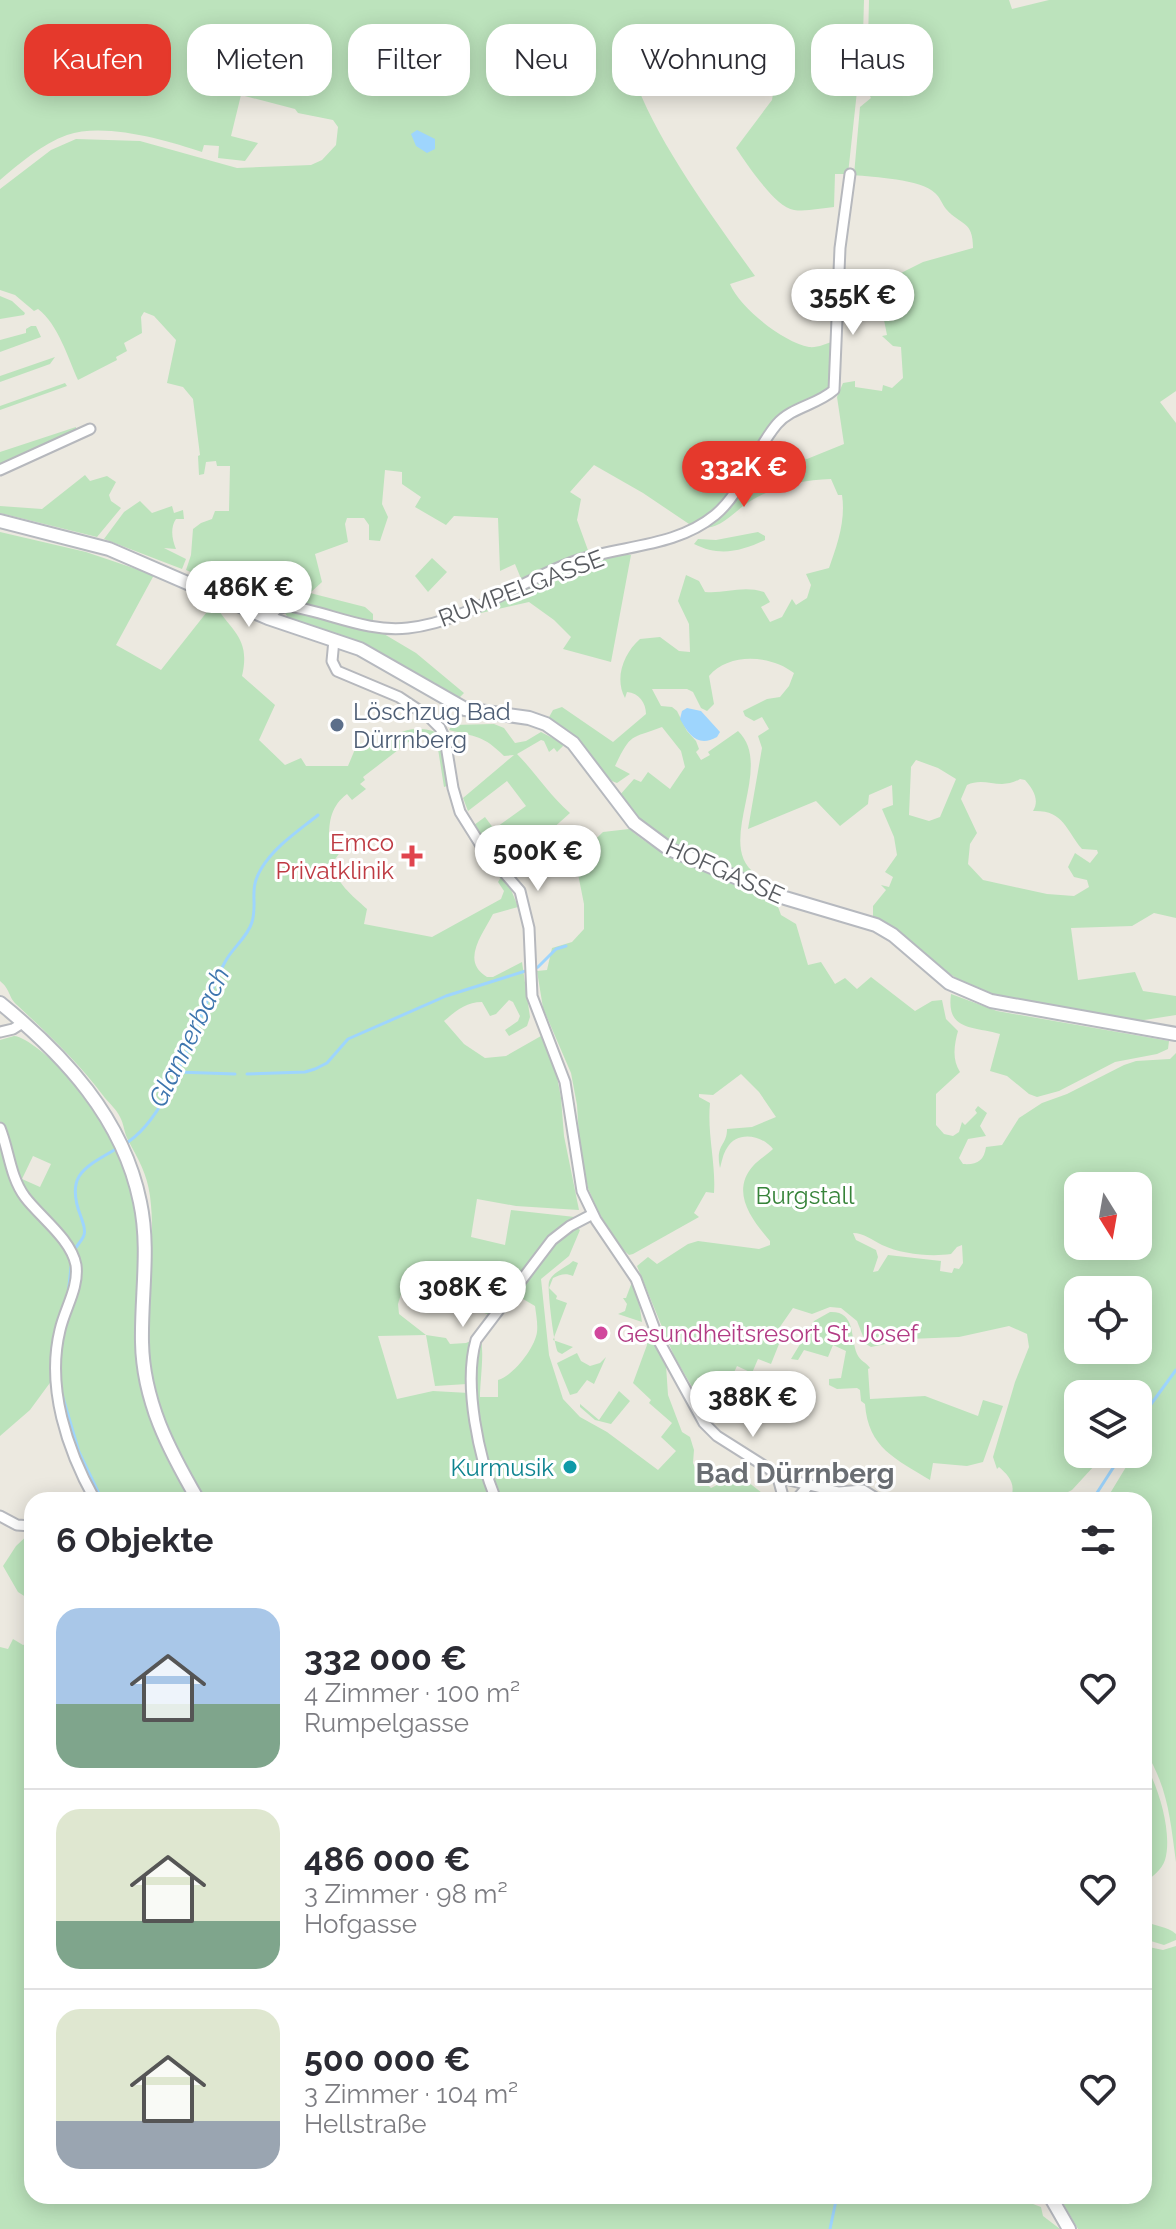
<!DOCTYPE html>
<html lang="de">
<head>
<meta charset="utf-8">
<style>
  body { margin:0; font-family:Raleway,sans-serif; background:#f2f2f3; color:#2b2b33; height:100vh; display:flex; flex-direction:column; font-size:30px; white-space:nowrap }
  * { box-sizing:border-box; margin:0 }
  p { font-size:26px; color:#7c7c81 }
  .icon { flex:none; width:44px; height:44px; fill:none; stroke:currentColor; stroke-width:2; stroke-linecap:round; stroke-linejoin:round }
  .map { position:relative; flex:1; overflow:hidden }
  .sheet { position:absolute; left:24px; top:1492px; width:1128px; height:712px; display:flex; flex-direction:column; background:#fff; border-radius:24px; box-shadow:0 4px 20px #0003 }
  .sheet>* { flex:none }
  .top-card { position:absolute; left:24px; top:24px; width:1128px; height:72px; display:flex; gap:16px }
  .needle { width:52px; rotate:169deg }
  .fabs { position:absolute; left:1064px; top:1172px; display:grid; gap:16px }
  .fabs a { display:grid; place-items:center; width:88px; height:88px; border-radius:16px; background:#fff; box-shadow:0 4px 20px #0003; font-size:40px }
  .price { position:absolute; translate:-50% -68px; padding:0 18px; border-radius:28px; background:#fff; color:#222; font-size:26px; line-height:52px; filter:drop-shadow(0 2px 4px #0008) }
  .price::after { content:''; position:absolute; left:50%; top:48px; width:24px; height:18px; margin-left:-12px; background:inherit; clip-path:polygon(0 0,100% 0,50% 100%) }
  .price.selected { background:#e5392c; color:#fff }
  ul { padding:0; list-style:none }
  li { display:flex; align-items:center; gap:24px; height:200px; padding:0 32px }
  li+li { border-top:2px solid #e1e1e2 }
  li span { display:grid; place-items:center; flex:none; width:224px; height:160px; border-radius:24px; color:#555 }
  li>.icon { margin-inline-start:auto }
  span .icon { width:96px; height:96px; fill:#fffc; stroke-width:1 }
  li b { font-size:34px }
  h2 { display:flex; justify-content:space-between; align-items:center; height:96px; padding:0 32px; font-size:34px }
  .tag { padding:0 28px; border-radius:24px; background:#fff; box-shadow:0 4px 20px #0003; font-size:28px; line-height:72px }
  .tag.selected { background:#e5392c; color:#fff }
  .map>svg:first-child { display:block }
</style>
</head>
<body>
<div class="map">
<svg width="1176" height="2229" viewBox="0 0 1176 2229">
  <rect width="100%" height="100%" fill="#ece9e0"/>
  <!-- green -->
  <path fill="#bce3bc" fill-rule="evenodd" d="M 0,0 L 864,0 L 863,36 L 848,174 L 835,174 L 834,207 C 821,208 806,212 794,210 C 775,207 747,164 736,148 L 772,100 L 778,61 L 720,50 L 722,37 L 719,33 L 689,26 L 685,41 L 666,39 L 663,32 L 651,27 L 641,33 L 656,61 L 633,75 C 656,141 714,219 755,276 L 730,284 C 740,308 783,342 809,347 C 817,348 826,344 834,341 L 829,390 L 776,420 L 760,440 L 734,488 L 709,514 L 692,526 L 643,493 L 594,465 L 570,492 L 581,499 L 577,520 L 589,553 L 522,581 L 515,564 L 500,571 L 498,518 L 454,516 L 446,525 L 415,507 L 421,497 L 402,484 L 402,472 L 385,470 L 382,504 L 388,517 L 380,541 L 369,540 L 369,525 L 364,518 L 347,518 L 345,524 L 348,542 L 315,554 L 322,582 L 310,593 L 365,607 L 373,614 L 373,622 L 287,598 L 265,605 L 186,570 L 191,555 L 193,529 L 201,523 L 212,519 L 215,511 L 229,511 L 230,466 L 217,466 L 216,461 L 206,462 L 204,474 L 199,475 L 198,456 L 200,455 L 193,399 L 183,387 L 167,383 L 176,340 L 154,316 L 144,312 L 141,317 L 142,333 L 124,343 L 127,351 L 116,357 L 117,360 L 78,380 C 68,358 58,324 38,309 L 34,311 L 15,295 L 0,290 L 0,189 L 51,150 L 76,139 L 140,141 L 237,168 L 311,165 L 322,160 L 336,145 L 338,127 L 333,120 L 298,113 L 295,109 L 241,95 L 231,136 L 258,143 L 245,161 L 218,158 L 219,146 L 204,145 L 202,152 C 166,140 104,122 67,135 C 42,144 20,163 0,180 Z
    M 869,0 L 1009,0 L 1012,9 L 1049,0 L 1176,0 L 1176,391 L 1160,402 L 1176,423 L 1176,918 L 1154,913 L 1132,926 L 1071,928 L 1078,980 L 1135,972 L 1143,991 L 1176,996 L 1176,1015 L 1138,1021 L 983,994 L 940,968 L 893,927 L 873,918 L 873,906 L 886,890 L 881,885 L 889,887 L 893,877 L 885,872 L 897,855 L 894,837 L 882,809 L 893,805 L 892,785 L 869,795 L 868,804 L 840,826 L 816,801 L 748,829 L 762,748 L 758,736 L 769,729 L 762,717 L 754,721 L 745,716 L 743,711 L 767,699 L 780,697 L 789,686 L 794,673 C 771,655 729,652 709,676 L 714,704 L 707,711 L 701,708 L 693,692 L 687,689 L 652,689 L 661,706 L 672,707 L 677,711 L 687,731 L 696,741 L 699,749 L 696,752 L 701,760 L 710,755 L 708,752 L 738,731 C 776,767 713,845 756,874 L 756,878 L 676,846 L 637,818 L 619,796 L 634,779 L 641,782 L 648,772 L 670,789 L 685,767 L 681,751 L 662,727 C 630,739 631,733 615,766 L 630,774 L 617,783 C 601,779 592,753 580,741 C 570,732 559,725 548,719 L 553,710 L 562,707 L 613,742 L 646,714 C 646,703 639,693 627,692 L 625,698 C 614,678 624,653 640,639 L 660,637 L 679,651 L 690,652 L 689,624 L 678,601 L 686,575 L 699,581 L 705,592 C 725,594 742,585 764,592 L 770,602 L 761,607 L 770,622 L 782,617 L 792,599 L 796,605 L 807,598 L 811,585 L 806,574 L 829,568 C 837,545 846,521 842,495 L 838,495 L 831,479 C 801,480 771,487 746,504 C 734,512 718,531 703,527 L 770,443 L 775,442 L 796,457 L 807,459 L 844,444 L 837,397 L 843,383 L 855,381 L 855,387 L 882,391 L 883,385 L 892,388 L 903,378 L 901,347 L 893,346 L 882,336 L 887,335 L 883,315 L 870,317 L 867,296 L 895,276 L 923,262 L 973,248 C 973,220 961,226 946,209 C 942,204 940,197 935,193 C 921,179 873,177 854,175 L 860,107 L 871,98 L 862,80 L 868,42 ZM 916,760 L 938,768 L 956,779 L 940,817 L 929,821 L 909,815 L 911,767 ZM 1020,779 L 1025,780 C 1033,789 1040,800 1033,811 C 1064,810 1065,829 1082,849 L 1097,850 L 1098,853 L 1090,863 L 1075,853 L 1068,867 L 1074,877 L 1087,880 L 1089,887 L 1074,896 L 1047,894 L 983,880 L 968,864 L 970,844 L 977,833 L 961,799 L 967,785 C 985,776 1000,791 1020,779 Z
    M 0,296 L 12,301 L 25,313 L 24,315 L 0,319 Z
    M 31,326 L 36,326 L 41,337 L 0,352 L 0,340 L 26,333 L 26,329 Z
    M 55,357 L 50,364 L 0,382 L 0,376 Z
    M 65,383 L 67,386 L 0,410 L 0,406 Z
    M 76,427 L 76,430 L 0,465 L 0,452 Z
    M 85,475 L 90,481 L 107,476 L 116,482 L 109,495 L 111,501 L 121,508 L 97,537 L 0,513 L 0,506 L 42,509 Z
    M 140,501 L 152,513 L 172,506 L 174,513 L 183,510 L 184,519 L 176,519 C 170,528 172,539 176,549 L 164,548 L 186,559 L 182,569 L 104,539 L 124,512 Z
    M 0,532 L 86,552 L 154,575 L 116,645 L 161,670 L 214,603 C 231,632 251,637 242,676 L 275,705 L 259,740 L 285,765 L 301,758 L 306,766 L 348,766 L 358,742 L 375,748 C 398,734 408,723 436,732 L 439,738 L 447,786 L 444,787 L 438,749 L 431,738 L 415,737 L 363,777 L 365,780 L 360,784 L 366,789 L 352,800 L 347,794 C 331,806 329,821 329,839 L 341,851 L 333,862 C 335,883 352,895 367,909 L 364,924 L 432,937 L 501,899 L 504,891 L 498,882 L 501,877 L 510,887 L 518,907 L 493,914 C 483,934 460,961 487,977 L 493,977 L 522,962 L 530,1017 L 527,1026 L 509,1036 L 505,1030 L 518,1021 L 520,1016 L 513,1002 L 509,1000 L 496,1014 L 490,1016 L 482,1002 C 466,1002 456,1011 444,1021 L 464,1044 L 485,1058 L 506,1056 L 541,1036 L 557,1077 L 561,1098 L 564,1136 L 579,1210 L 516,1206 L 477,1199 L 471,1237 L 505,1245 L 511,1210 L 575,1217 L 564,1226 L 490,1315 L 447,1300 L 451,1284 L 446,1280 L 419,1273 L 417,1278 L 413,1272 L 408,1271 L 398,1304 L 399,1314 L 426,1335 L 446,1338 L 450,1344 L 466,1343 L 473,1340 L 467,1384 L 435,1386 L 426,1335 L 378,1336 L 397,1399 L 433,1391 L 469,1393 L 473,1439 L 492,1500 L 207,1500 C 175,1449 147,1398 147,1336 C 147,1290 156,1242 150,1196 C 147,1173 138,1159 128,1140 C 124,1133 124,1124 120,1117 C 117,1110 110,1104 105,1098 C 79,1063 48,1034 17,1005 C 8,997 11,990 0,981 Z
    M 758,532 L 765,536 L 765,540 C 741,551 720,557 694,544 L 698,539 L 716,540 Z
    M 621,554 L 631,555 L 611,662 L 563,649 L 571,637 L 554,620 L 529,602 L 481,613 L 473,613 L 588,559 Z
    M 432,558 L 447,572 L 428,592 L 415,576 Z
    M 289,611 L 384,634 L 416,653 L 464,693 L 458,699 L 365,646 L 288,618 L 285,613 Z
    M 494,724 L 504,728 L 515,743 L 526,741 L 541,732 L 562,743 L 563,746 L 557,752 L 554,748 L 549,752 L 544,741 L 541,740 L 517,754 C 536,773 549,795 570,813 L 531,848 L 506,863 L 486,843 L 474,825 L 485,817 L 494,829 L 526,806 L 507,781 L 468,811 L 463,798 L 514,755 L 504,756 C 483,735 476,737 449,730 L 452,725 Z
    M 629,829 C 673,866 727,877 777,904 L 781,915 L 796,924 L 808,965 L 821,962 L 835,984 L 845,978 L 857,989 L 871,977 L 915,1011 L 932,1001 L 942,1000 L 946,1019 L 958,1031 C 954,1045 952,1060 960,1072 L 936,1094 L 936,1125 L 944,1134 L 953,1136 L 959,1132 L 962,1122 L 965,1125 L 977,1113 L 975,1110 L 978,1106 L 987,1113 L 980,1126 L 986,1136 L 968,1139 L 959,1158 L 963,1164 C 977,1165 984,1161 986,1147 L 1002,1145 L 1019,1118 L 1042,1103 L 1067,1094 L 1124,1065 L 1136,1061 L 1170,1059 L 1176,1053 L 1176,1862 C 1170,1818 1168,1787 1144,1749 L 1144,1500 L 1106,1500 L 1126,1467 L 1108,1454 L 1138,1454 L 1138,1394 L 1078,1394 L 1078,1454 L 1105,1454 L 1072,1490 L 1066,1493 L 1069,1500 L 1003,1500 L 1012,1494 C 1015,1482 1007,1474 999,1467 L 997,1469 L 993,1457 L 1015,1382 L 1029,1347 L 1027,1334 L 1009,1326 L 959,1337 L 909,1339 L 871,1347 L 866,1344 L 857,1321 L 841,1308 L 830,1307 L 812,1314 L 793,1308 L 775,1334 L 779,1344 L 771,1364 L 758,1359 L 752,1373 L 737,1366 L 728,1385 L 738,1390 L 734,1398 L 724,1394 L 710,1424 L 708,1414 L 674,1356 L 637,1266 L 648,1257 L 657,1264 L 688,1244 L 698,1241 L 759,1249 L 770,1245 L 770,1241 C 752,1220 730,1192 753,1166 C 758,1160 767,1155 773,1149 C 762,1135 737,1130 727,1148 C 723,1154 722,1161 720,1168 C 715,1144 727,1146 727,1129 L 752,1127 L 776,1117 L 759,1092 L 741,1074 L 713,1095 L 699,1094 L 699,1097 L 710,1103 C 707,1134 716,1163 714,1193 L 706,1192 L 694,1213 L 699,1217 L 633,1254 L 629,1255 L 620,1247 L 598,1211 L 588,1188 L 580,1153 L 577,1105 L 571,1073 L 543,1008 L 537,971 L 547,970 L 552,948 L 572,942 L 584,929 L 584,904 L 575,859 L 603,832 ZM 1078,1186 L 1138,1186 L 1138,1246 L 1078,1246 ZM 853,1233 C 864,1233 872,1240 882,1245 C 901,1254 930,1257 951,1254 L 957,1247 L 962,1245 L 963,1263 L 959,1269 L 954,1268 L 952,1273 L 940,1271 L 941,1261 L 888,1255 L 878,1271 L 873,1272 L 878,1257 L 876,1250 L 856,1240 ZM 1078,1290 L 1138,1290 L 1138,1350 L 1078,1350 Z
    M 951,994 L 997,1011 L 1169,1041 L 1168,1049 L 1157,1054 L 1115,1062 L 1059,1091 L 1037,1097 L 1029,1094 L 1007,1076 L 990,1071 L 1000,1034 C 972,1026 946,1031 951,994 Z
    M 14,1036 C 26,1036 57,1064 67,1074 C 106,1117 138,1184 140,1244 C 142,1295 132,1344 143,1395 C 151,1433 173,1467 191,1500 L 98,1500 C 80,1460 61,1420 59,1375 C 58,1340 69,1303 74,1269 L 52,1380 L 30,1410 L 0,1436 L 0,1137 L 11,1173 L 40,1210 L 20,1182 L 10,1145 L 0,1121 L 0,1040 ZM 33,1156 L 51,1164 L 40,1187 L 22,1179 Z
    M 576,1227 L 580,1230 L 569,1256 L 541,1279 L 549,1355 L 563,1399 L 580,1417 L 607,1432 L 658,1470 L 676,1451 L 661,1437 L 672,1423 L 649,1403 L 651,1400 L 633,1383 L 647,1345 L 650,1327 L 666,1365 L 668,1395 L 682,1432 L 690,1437 L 694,1450 L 693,1463 L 704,1486 L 708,1485 L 711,1488 L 729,1479 L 728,1475 L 730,1474 L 736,1478 L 739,1475 L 771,1500 L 499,1500 C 484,1448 466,1392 480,1338 C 485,1348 480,1381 480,1397 L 498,1397 L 498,1380 C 513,1376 535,1348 537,1332 C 538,1324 536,1314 535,1306 L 523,1299 L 519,1288 L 556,1240 Z
    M 573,1261 L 578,1263 L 573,1276 C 566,1273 561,1274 553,1278 L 549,1288 L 557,1296 L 556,1299 L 567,1303 L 553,1340 L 573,1347 L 562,1354 L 558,1352 C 554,1347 547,1288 549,1282 C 552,1272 566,1268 573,1261 Z
    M 632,1282 L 639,1302 L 642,1322 L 618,1314 L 625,1311 L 627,1304 L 623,1298 L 626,1298 Z
    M 830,1312 C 856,1311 850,1337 857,1354 C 860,1361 866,1362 870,1368 L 868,1369 L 870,1399 L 925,1396 L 978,1416 L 983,1400 L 1003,1406 L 983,1462 L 967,1466 L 933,1463 L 930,1480 C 896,1459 868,1448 865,1404 L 861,1401 L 860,1390 L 857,1388 L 837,1389 L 829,1385 L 829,1379 L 841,1378 L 846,1351 L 833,1345 L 828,1357 L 804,1350 L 798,1360 L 791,1359 L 814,1321 Z
    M 577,1353 L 581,1361 L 590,1366 L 600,1363 L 606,1357 L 594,1384 L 587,1380 L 577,1393 L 570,1395 L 557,1363 Z
    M 619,1391 L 630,1401 L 611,1424 L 595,1420 L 580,1407 L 580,1404 L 599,1420 Z
    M 32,1531 L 32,1601 L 18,1592 L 3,1566 L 16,1546 Z
    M 13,1639 L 23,1645 L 32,1642 L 32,2196 L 1012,2196 L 1041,2207 L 1043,2216 L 1060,2229 L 0,2229 L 0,1647 L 8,1649 Z
    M 1144,1762 C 1158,1785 1173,1833 1165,1860 C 1162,1870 1151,1877 1144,1884 Z
    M 1144,1919 C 1154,1928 1167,1925 1176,1934 L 1176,1940 L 1164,1945 L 1144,1939 Z
    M 1144,1946 L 1163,1950 L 1176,1946 L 1176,2229 L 1078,2229 L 1059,2196 L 1144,2196 Z"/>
  <!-- water -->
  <path fill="#9ed5fd" d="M 417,130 L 435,139 L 435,149 L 427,153 L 416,146 L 411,134 Z
    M 687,708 L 701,711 L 720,732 L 717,737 C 698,748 689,735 680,719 L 682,711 Z"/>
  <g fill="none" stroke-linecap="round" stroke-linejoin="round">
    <!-- stream -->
    <path stroke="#9ed5fd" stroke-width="3" d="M 177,1072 L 235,1074
      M 247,1074 L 305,1072 L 315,1069 L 327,1063 L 348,1039 L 446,996 L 538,967 L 556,949 L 566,946
      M 123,1145 C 173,1118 198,1011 225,962 C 232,948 248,937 252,922 C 258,902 248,891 261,869 C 275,846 297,832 318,815
      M 73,1252 C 76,1246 82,1241 84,1235 C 86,1229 83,1223 81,1217 C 65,1176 83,1168 116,1149
      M 68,1295 L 71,1267
      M 61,1391 L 79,1452 L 102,1500
      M 1138,1422 L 1176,1370
      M 1093,1499 L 1122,1454
      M 830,2229 L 837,2196"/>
    <defs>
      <path id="minor" d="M 0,470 L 90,429
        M 268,618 L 277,609 L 289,606 C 328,612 368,633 408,628 C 470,621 520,580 578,560 C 624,545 676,547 715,515 C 743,492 753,452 777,424 C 792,407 817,405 834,390 L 840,248 L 850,174
        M 334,640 L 332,661 L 337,671 L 399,697 L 429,717 L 440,728 L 445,739 L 453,788 L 460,812 L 482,847 L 520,891 L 529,928 L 532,996 L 565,1082 L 582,1191 L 596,1220 L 636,1279 L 660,1343 L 704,1423 L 717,1436 L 785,1479 L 839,1492 L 863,1490 L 879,1500
        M 0,1032 L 13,1029 L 24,1022
        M 0,1128 C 9,1150 10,1177 25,1197 C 40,1217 71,1239 76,1265 C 79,1288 65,1308 60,1330 C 46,1387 67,1450 95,1500
        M 777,1474 L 784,1500
        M 496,1500 C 479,1458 463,1385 476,1340 L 552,1240 L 570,1226 L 593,1214
        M 796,1500 L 808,1486
        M 0,1516 L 17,1525 L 32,1526"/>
      <path id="secondary" d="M 0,521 L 109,549 L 268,618 L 360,649 L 465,709 L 529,718 L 546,724 L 573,743 L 634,823 L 669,849 L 785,898 L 876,925 L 893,935 L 949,983 L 991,1001 L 1176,1034
        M 0,1003 C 64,1055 123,1118 140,1202 C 150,1248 141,1295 142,1342 C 143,1401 169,1450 198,1500
        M 1050,2196 L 1069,2229"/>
    </defs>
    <!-- minor casing -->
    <use href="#minor" stroke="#b6b8bd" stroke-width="13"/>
    <!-- secondary casing -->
    <use href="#secondary" stroke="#b6b9bf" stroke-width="16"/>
    <!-- minor -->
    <use href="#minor" stroke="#fff" stroke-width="9"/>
    <!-- secondary -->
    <use href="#secondary" stroke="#fff" stroke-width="12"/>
  </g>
  <!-- markers -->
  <circle fill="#5c6f8a" stroke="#fff" stroke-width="3" cx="337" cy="725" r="8"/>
  <path fill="#e0444e" stroke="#fff" stroke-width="3" d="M408 844h8v8h8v8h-8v8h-8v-8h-8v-8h8z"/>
  <circle fill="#d1479c" stroke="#fff" stroke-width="3" cx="601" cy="1333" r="8"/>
  <circle fill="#0f9aa8" stroke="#fff" stroke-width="3" cx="570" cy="1467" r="8"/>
  <g text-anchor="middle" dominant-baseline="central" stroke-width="6" stroke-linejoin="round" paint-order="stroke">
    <!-- street labels -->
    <g font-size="24" fill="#595c61" stroke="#fff">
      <text transform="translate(521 588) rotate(-21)">RUMPELGASSE</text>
      <text transform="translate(725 871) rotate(24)">HOFGASSE</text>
    </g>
    <!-- service labels -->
    <g font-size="24" fill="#4e5e75" stroke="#fff" text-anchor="start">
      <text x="353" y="711">Löschzug Bad<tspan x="353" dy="28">Dürrnberg</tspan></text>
    </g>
    <!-- health labels -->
    <g font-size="24" fill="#be3a42" stroke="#fff" text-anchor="end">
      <text x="394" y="842">Emco<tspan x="394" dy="28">Privatklinik</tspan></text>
    </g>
    <!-- park labels -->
    <g font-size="24" fill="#368339" stroke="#fff">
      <text x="805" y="1195">Burgstall</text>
    </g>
    <!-- hotel labels -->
    <g font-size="24" fill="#b23c85" stroke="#fff" text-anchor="start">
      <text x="617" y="1333">Gesundheitsresort St. Josef</text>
    </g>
    <!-- culture labels -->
    <g font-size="24" fill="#0d838f" stroke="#fff" text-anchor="end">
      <text x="554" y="1467">Kurmusik</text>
    </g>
    <!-- water labels -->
    <g font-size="26" font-style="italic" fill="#3d75ae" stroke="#fff">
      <text transform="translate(189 1037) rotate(-64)">Glannerbach</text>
    </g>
    <!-- quarter labels -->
    <g font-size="28" font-weight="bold" fill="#6a6e73" stroke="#fff">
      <text x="795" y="1473">Bad Dürrnberg</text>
    </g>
  </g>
</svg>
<div class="fabs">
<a><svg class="needle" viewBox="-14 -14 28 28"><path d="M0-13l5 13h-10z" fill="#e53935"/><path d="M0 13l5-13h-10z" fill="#7c7c81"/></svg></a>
<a><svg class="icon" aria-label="locate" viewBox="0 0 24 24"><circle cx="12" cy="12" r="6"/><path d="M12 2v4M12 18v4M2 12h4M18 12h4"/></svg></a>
<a><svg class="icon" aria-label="layers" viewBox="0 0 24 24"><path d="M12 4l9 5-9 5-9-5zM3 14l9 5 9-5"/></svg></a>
</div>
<b class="price" style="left:853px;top:337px">355K €</b>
<b class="price selected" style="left:744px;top:509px">332K €</b>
<b class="price" style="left:249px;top:629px">486K €</b>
<b class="price" style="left:538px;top:893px">500K €</b>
<b class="price" style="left:463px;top:1329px">308K €</b>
<b class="price" style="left:753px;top:1439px">388K €</b>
<div class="top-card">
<a class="tag selected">Kaufen</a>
<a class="tag">Mieten</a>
<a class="tag">Filter</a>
<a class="tag">Neu</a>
<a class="tag">Wohnung</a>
<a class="tag">Haus</a>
</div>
<section class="sheet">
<h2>6 Objekte<svg class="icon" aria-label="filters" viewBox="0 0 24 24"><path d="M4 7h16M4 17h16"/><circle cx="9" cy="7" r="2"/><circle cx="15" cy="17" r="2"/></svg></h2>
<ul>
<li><span style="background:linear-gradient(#a9c7e8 60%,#7fa58c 0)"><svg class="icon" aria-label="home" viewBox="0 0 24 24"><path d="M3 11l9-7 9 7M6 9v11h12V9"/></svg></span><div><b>332 000 €</b><p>4 Zimmer · 100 m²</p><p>Rumpelgasse</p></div><svg class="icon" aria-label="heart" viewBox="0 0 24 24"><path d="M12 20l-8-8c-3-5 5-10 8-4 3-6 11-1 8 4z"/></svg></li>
<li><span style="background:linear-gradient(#dfe7d0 70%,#7fa58c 0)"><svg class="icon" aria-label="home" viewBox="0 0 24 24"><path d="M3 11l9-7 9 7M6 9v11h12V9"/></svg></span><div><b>486 000 €</b><p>3 Zimmer · 98 m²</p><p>Hofgasse</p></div><svg class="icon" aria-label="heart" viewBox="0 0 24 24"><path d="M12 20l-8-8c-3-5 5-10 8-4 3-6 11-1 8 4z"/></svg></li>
<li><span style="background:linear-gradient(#dfe7d0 70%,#9aa5b1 0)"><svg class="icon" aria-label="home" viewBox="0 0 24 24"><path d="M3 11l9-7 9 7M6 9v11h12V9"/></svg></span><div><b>500 000 €</b><p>3 Zimmer · 104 m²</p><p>Hellstraße</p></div><svg class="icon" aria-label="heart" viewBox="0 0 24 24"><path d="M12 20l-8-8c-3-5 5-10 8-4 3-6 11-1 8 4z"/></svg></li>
</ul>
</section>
</div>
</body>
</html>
